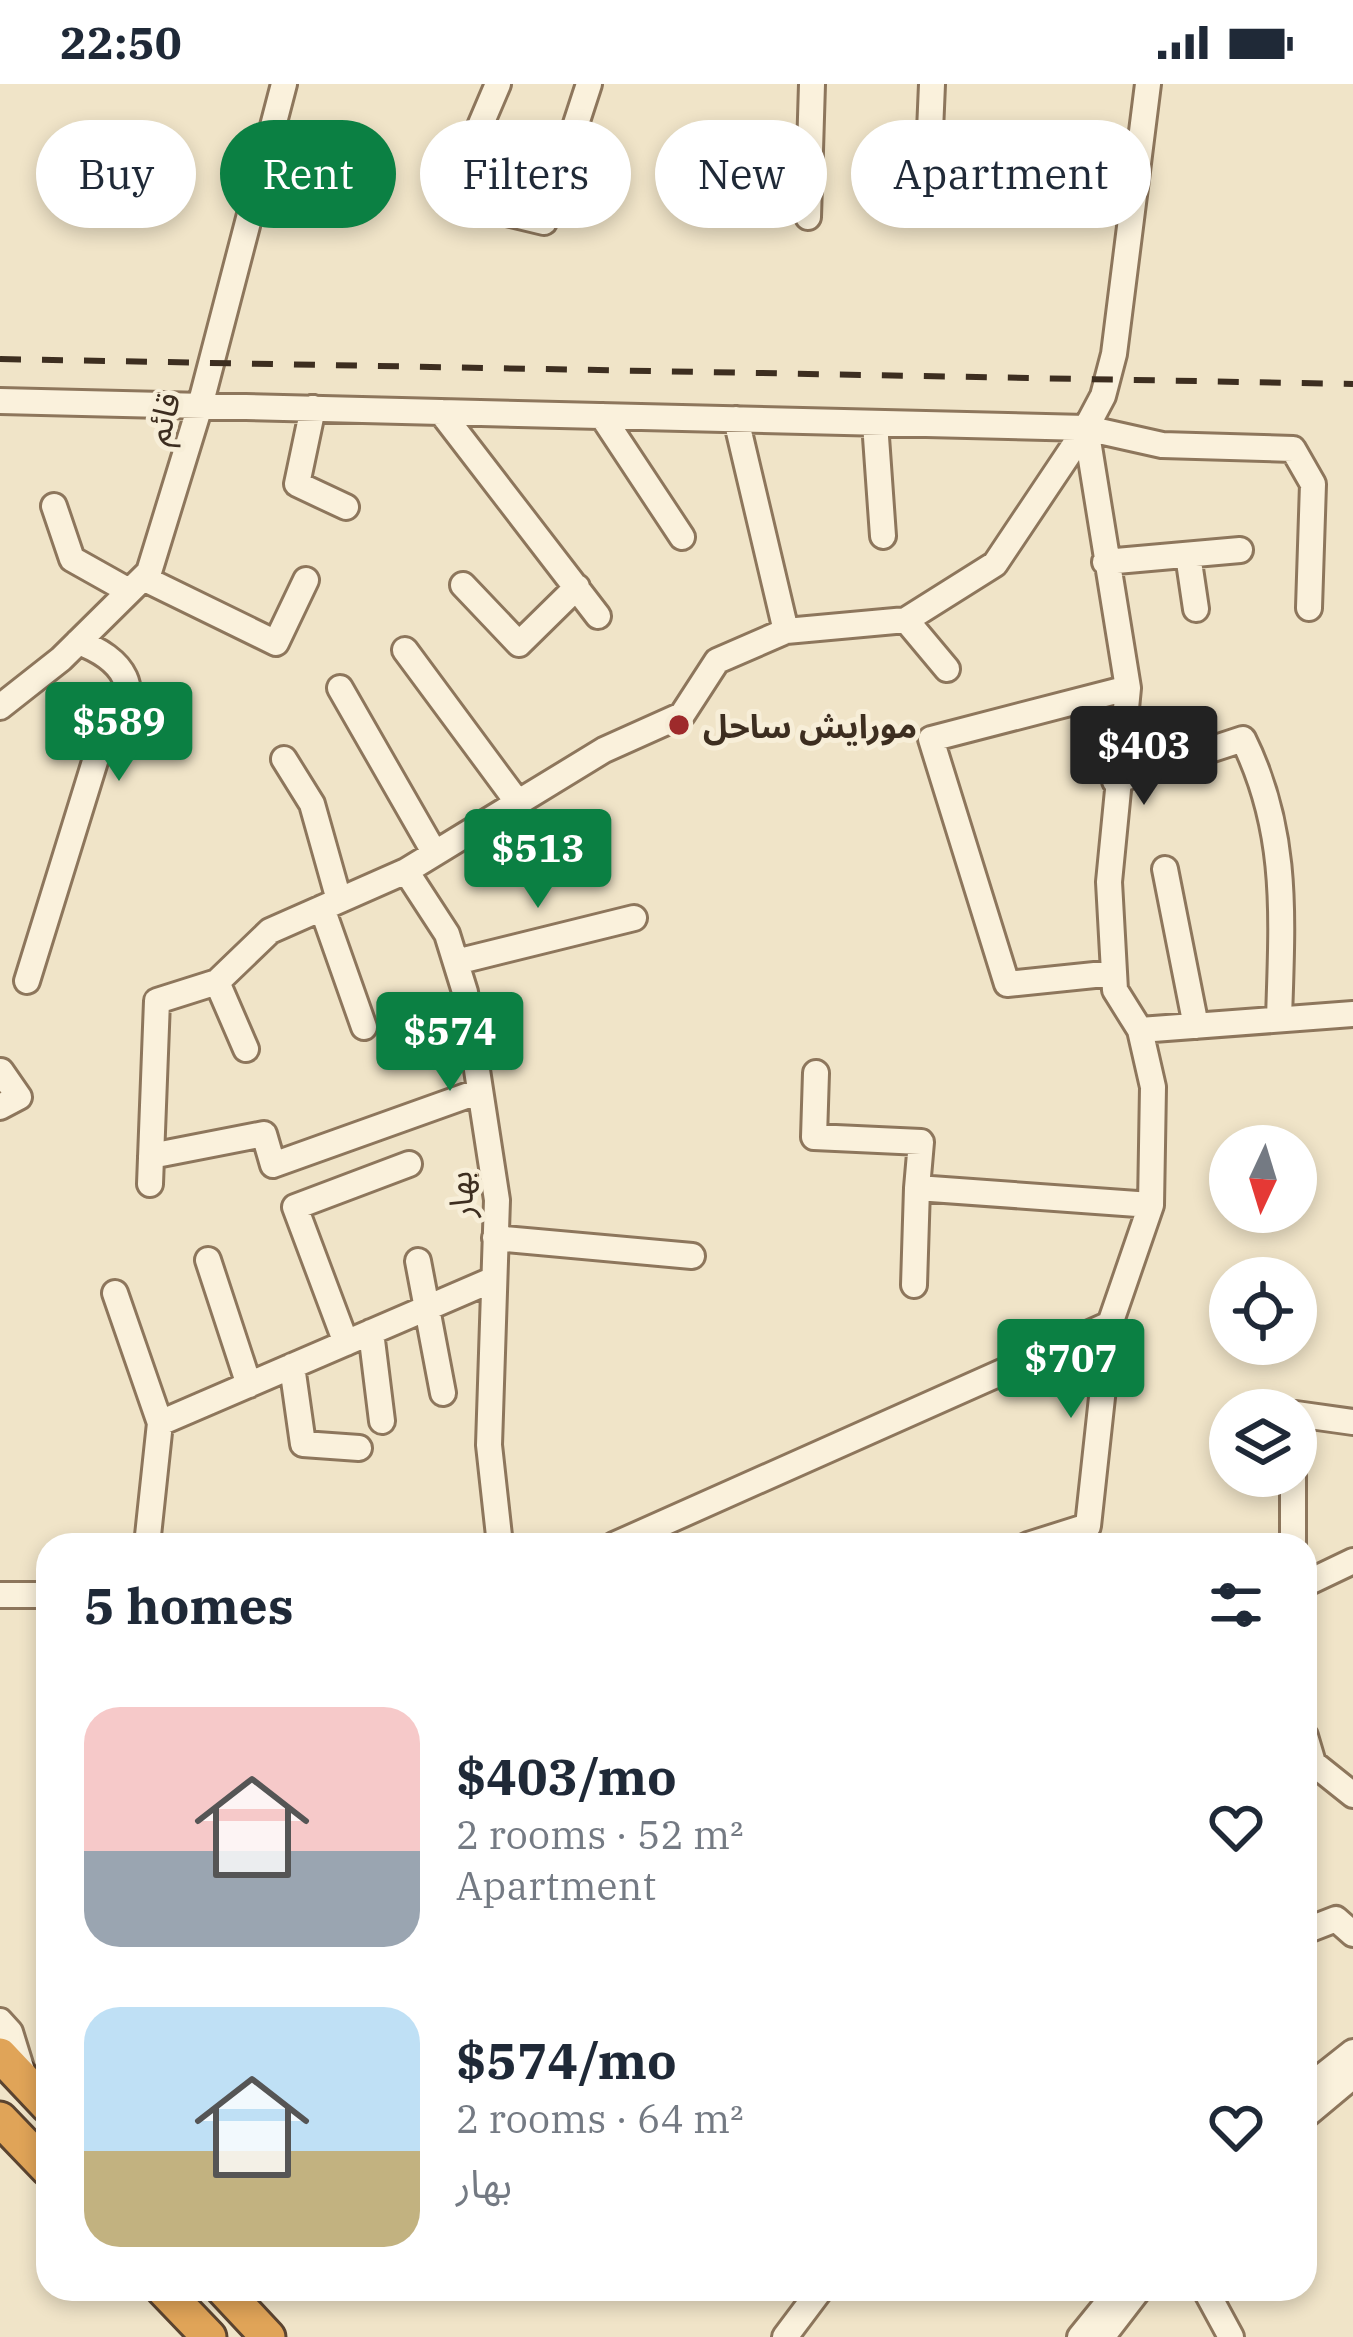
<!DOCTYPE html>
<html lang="en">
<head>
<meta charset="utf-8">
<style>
  body { margin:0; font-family:"IBM Plex Serif","Noto Sans Arabic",serif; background:#f2f2f3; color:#1f2937; height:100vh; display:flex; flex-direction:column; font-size:45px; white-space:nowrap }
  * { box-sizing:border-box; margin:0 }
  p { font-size:39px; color:#747a83 }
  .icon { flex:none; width:66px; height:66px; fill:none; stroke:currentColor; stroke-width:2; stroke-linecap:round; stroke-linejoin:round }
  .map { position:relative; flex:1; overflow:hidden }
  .side { position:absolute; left:36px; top:1449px; width:1281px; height:768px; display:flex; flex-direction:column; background:#fff; border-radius:36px; box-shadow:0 6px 18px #0003 }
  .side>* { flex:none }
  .guide { position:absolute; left:36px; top:36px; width:1281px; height:108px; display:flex; gap:24px }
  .needle { width:78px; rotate:184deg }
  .controls { position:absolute; left:1209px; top:1041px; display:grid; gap:24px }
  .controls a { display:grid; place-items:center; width:108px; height:108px; border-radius:50%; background:#fff; box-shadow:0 6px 18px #0003; font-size:60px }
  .price { position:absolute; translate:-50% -102px; padding:0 27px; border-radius:12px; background:#0b8043; color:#fff; font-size:39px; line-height:78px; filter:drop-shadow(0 3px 6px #0008) }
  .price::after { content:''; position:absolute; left:50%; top:72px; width:36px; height:27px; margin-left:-18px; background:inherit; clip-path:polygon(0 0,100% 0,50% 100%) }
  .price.selected { background:#222; color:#fff }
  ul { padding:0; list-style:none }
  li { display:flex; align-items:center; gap:36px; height:300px; padding:0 48px }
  li span { display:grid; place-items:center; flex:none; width:336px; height:240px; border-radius:36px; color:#555 }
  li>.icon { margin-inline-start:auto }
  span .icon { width:144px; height:144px; fill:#fffc; stroke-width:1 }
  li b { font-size:51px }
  h2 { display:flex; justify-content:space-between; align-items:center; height:144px; padding:0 48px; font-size:51px }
  .tag { padding:0 42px; border-radius:54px; background:#fff; box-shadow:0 6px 18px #0003; font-size:42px; line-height:108px }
  .tag.selected { background:#0b8043; color:#fff }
  .status { display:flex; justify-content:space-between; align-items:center; height:84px; padding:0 60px; background:#fff; direction:ltr }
  .status svg { height:33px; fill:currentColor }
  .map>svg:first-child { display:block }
</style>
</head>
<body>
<div class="status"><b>22:50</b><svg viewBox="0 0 49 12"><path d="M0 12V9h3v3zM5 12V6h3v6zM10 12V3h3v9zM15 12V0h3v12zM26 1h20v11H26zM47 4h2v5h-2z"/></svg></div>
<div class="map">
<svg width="1353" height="2253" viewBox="0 0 1353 2253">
  <rect width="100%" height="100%" fill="#f0e4c8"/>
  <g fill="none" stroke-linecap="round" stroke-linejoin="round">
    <defs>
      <path id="minor" d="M 498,0 L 449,115 L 544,138 L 589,0
        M 928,95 L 932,0
        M 808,133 L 812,0
        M 0,317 L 1086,344 L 1162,361 L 1293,365 L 1313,400 L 1309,524
        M 313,324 L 297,400 L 346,423
        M 441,328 L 598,532
        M 602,332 L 682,453
        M 736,335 L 786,547
        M 875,339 L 883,452
        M 1086,344 L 1128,604 L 1109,798 L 1115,906 L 1140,946 L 1353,930
        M 54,422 L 72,475 L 129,507
        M 1188,471 L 1196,525
        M 1105,478 L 1240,466
        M 143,494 L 276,559 L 306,496
        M 463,501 L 519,560 L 577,503
        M 405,566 L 516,716
        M 947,585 L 906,536 L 995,480 L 1086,344 L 1103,312 L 1114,270 L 1148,0
        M 340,604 L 434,768
        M 0,623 L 61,575 L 149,488 L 200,322 L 284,0
        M 284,675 L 312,720 L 339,816
        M 1115,697 L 1243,655 C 1289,748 1282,834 1279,935
        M 1165,785 L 1196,942
        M 406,787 L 447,850 L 465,908 L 497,1116 L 489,1361 L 500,1461
        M 322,824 L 364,943
        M 456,878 L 634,834
        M 1114,889 L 1007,900 L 931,655 L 1128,604
        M 27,897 L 105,645 C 150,608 121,573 78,558
        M 217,898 L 246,965
        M 816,989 L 814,1053 L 921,1058 L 917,1104 L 1151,1121
        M 0,1023 L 19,1013 L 1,987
        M 151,1072 L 264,1050 L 273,1081 L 480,1007
        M 150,1100 L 157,917 L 217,898 L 270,847 L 406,787 L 604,666 L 682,631 L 717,577 L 786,547 L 906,536
        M 495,1154 L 692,1172
        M 208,1176 L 249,1301
        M 418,1177 L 443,1309
        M 914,1201 L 917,1104
        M 115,1209 L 160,1339 L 492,1196
        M 371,1248 L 382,1337
        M 346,1259 L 295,1123 L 409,1080
        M 292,1282 L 303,1360 L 359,1364
        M 1296,1330 L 1353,1338
        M 1293,1392 L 1293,1461
        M 147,1461 L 160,1339
        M 614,1461 L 1110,1240
        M 1028,1461 L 1088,1442 L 1110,1240 L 1151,1121 L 1153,1003 L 1140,946
        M 1305,1500 L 1353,1477
        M 0,1511 L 48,1511
        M 1305,1652 L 1313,1679 L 1353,1711
        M 1305,1847 L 1336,1835 L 1353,1850
        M 0,1937 L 10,1948 L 23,1990
        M 1305,2006 L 1353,1968
        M 1305,2032 L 1353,1992
        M 1205,2205 L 1231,2253
        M 785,2253 L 821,2205
        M 1080,2253 L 1119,2205
        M 1102,2253 L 1139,2205"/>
      <path id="highway" d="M 0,1971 L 48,2022
        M 0,2035 L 48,2085
        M 163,2205 L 209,2253
        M 223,2205 L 268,2253"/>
    </defs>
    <!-- minor casing -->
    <use href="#minor" stroke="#8d765c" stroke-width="30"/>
    <!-- highway casing -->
    <use href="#highway" stroke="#5b4430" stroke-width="39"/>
    <!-- minor -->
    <use href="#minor" stroke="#faf1dc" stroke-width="24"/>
    <!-- highway -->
    <use href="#highway" stroke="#e0a458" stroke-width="33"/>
    <!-- rail -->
    <path stroke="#3d2e20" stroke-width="6" stroke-dasharray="21 21" stroke-linecap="butt" d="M 0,275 L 1353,300"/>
  </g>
  <!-- markers -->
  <circle fill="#9e2a2b" stroke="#f7eed8" stroke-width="4.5" cx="679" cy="641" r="12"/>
  <g text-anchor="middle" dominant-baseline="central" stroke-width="10" stroke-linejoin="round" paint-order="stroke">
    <!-- street labels -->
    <g font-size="33" fill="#3d2e20" stroke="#f7eed8">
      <text transform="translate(162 334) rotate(-75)">قائم</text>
      <text transform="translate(460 1111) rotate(-94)">بهار</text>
    </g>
    <!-- poi labels -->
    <g font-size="33" font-weight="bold" fill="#3d2e20" stroke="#f7eed8" text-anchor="start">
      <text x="703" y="641">مورایش ساحل</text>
    </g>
  </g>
</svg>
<div class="controls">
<a><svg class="needle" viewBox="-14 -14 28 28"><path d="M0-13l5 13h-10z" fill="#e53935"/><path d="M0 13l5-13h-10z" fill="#747a83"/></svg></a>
<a><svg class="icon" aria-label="locate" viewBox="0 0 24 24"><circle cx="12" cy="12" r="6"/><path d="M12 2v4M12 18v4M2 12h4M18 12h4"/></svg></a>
<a><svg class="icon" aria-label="layers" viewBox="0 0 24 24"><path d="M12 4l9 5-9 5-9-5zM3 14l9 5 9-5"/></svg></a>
</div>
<b class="price" style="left:119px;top:700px">$589</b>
<b class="price selected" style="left:1144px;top:724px">$403</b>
<b class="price" style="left:538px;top:827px">$513</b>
<b class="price" style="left:450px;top:1010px">$574</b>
<b class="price" style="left:1071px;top:1337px">$707</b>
<div class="guide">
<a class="tag">Buy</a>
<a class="tag selected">Rent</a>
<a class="tag">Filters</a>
<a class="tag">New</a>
<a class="tag">Apartment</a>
</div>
<section class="side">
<h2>5 homes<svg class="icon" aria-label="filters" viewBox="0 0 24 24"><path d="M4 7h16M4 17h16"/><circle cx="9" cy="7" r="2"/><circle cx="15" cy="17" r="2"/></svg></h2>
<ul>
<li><span style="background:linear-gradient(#f6c9c9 60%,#9aa5b1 0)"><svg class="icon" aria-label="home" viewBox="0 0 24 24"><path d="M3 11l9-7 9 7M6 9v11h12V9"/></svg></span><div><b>$403/mo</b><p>2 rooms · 52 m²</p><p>Apartment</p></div><svg class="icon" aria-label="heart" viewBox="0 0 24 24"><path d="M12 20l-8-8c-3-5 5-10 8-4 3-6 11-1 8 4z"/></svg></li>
<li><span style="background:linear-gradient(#bfe0f5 60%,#c2b280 0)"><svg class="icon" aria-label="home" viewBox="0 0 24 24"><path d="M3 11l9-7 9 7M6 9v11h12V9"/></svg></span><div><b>$574/mo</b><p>2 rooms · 64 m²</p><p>بهار</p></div><svg class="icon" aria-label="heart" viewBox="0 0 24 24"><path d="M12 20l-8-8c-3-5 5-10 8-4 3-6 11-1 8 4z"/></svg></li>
</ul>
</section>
</div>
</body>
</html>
